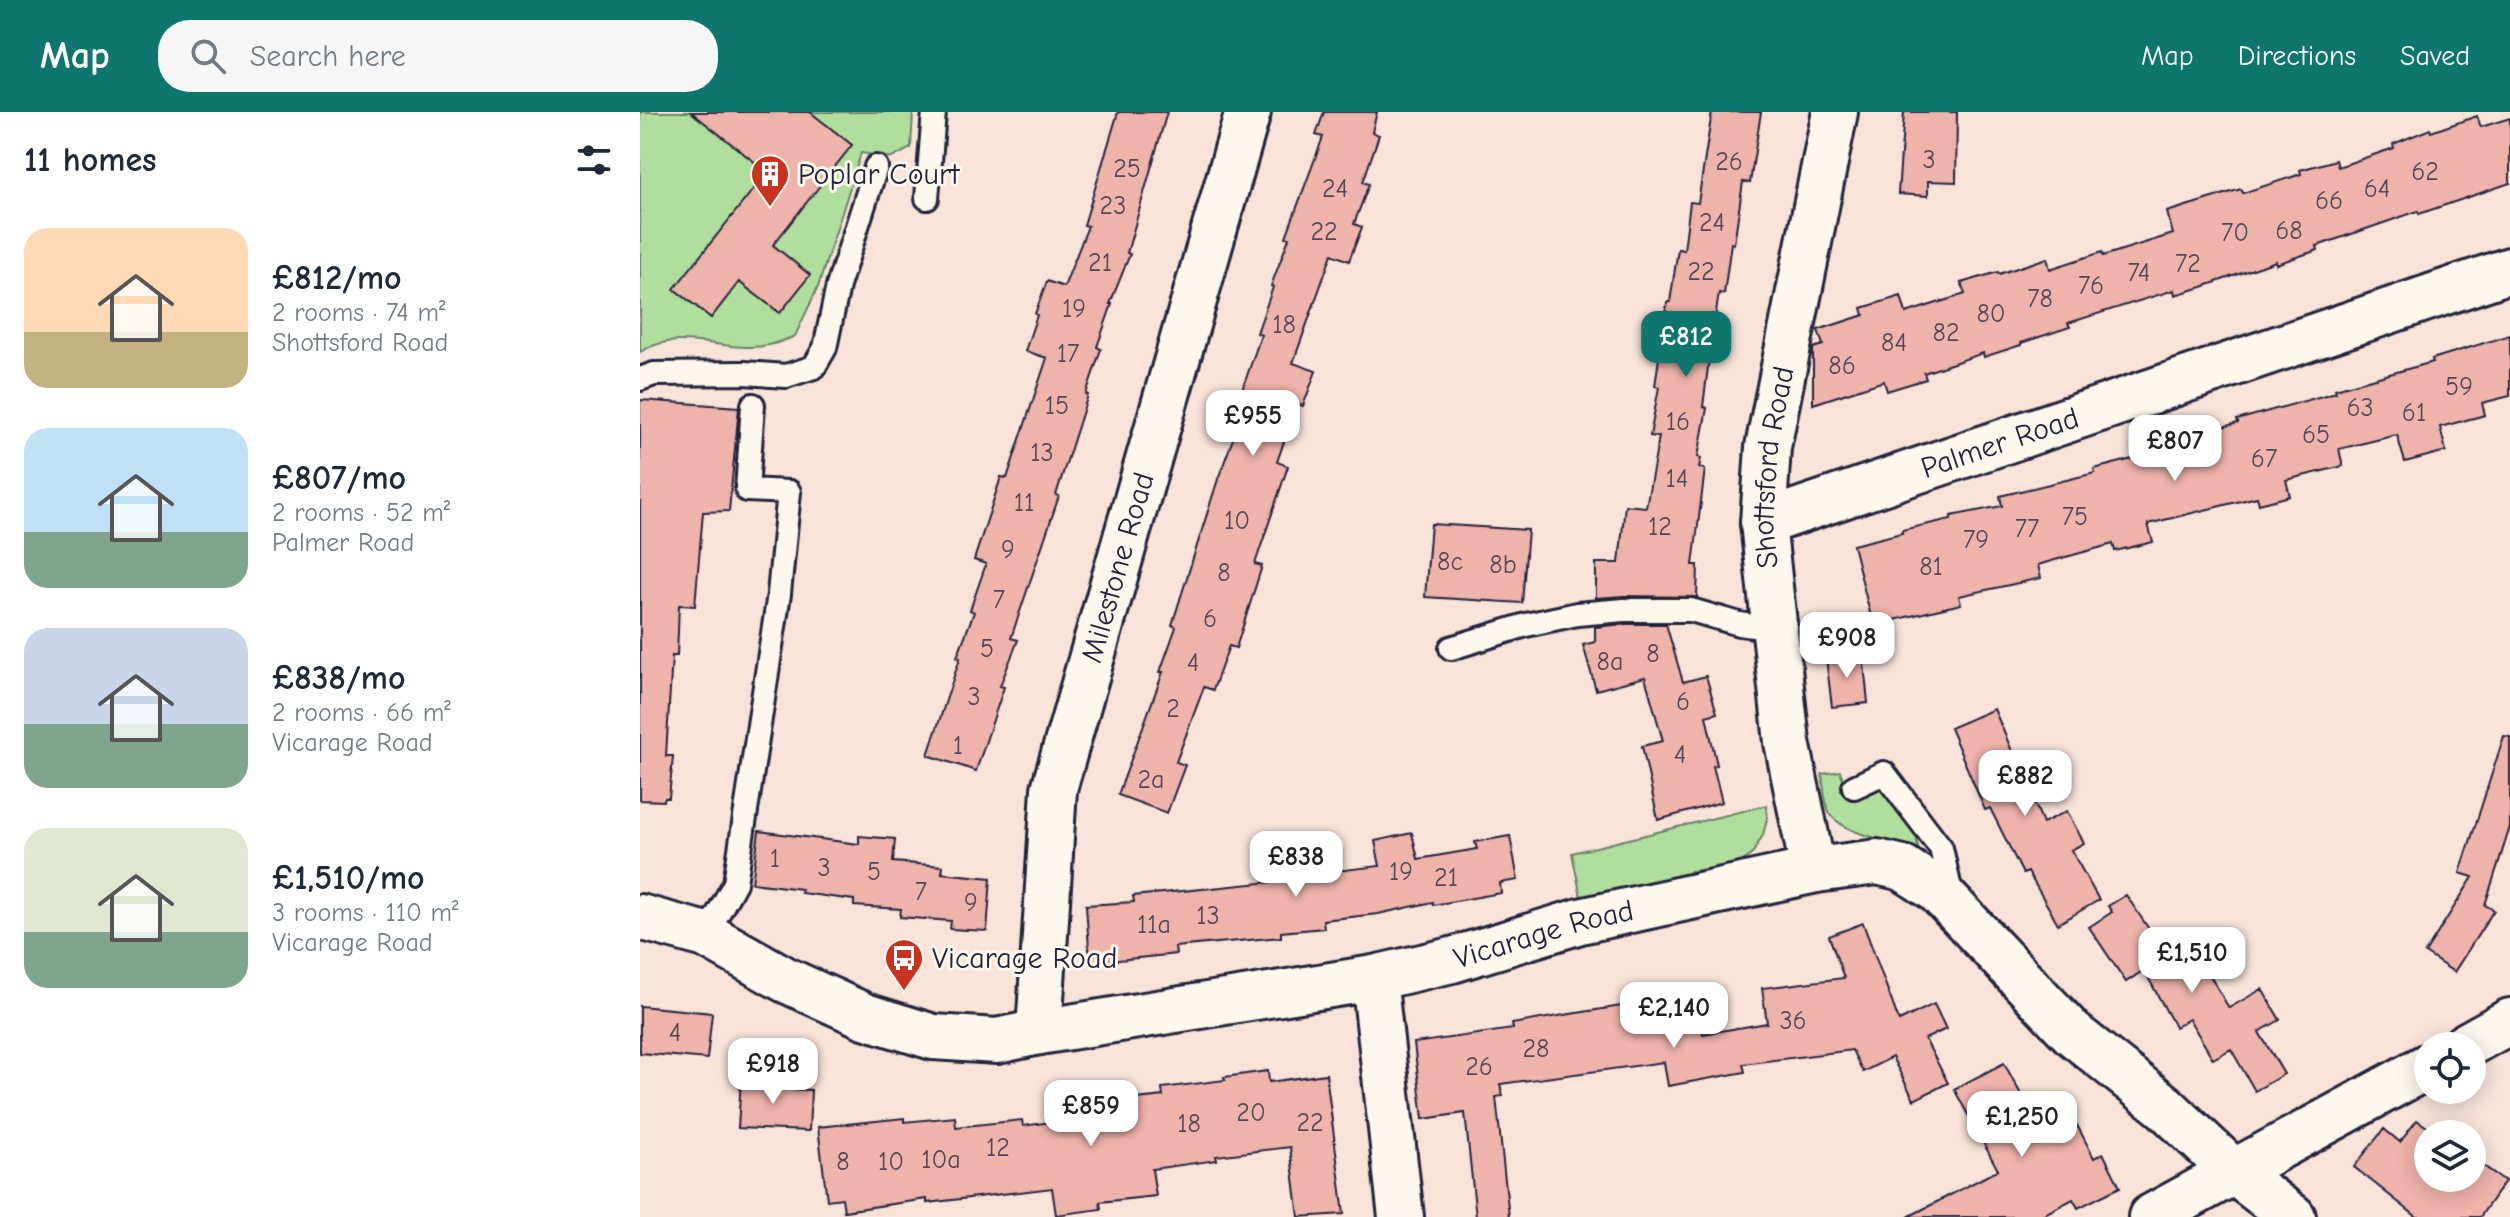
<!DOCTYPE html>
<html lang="en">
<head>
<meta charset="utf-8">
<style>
  body { margin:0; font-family:"Comic Neue",sans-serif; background:#f6f6f7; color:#1f2937; height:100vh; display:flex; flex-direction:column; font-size:30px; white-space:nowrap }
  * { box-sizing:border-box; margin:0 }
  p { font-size:26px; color:#747a83 }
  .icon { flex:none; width:44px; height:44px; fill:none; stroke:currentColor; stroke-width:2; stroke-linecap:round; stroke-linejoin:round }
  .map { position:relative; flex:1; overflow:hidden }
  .sheet { display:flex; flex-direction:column; background:#fff; width:640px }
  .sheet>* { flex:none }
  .controls { position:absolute; left:1774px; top:920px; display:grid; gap:16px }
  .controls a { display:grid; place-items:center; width:72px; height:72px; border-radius:50%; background:#fff; box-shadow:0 4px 20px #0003; font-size:40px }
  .price { position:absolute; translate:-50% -68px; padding:0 18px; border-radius:16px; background:#fff; color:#222; font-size:26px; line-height:52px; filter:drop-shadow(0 2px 4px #0008) }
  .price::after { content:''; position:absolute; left:50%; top:48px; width:24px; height:18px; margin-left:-12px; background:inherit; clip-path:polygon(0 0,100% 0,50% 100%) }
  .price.active { background:#0f766e; color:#fff }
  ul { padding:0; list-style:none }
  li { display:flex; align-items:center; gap:24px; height:200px; padding:0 24px }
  li span { display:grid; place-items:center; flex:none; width:224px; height:160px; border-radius:24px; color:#555 }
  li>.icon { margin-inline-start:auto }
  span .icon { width:96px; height:96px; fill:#fffc; stroke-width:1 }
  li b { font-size:34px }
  h2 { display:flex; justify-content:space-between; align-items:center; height:96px; padding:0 24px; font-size:34px }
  header { display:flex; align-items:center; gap:48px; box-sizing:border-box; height:112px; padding:0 40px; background:#0f766e; color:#fff }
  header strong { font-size:38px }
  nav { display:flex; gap:44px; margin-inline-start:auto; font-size:28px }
  .search { width:560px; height:72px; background:#f6f6f7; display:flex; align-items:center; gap:20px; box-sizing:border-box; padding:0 28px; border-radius:32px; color:#747a83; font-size:30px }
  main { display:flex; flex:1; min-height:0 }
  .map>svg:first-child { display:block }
</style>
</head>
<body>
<header>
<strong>Map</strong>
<div class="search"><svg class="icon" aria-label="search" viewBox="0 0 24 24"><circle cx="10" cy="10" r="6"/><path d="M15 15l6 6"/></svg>Search here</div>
<nav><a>Map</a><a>Directions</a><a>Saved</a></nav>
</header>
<main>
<section class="sheet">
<h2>11 homes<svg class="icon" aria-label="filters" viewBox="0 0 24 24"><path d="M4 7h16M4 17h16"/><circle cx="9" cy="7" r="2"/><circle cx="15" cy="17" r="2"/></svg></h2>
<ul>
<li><span style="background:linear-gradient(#ffd9b3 65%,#c2b280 0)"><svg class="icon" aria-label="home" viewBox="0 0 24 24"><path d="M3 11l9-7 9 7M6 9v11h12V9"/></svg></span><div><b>£812/mo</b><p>2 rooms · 74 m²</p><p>Shottsford Road</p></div></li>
<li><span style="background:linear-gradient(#bfe0f5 65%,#7fa58c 0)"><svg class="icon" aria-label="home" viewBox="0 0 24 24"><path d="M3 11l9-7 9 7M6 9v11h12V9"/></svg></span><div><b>£807/mo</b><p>2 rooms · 52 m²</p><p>Palmer Road</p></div></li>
<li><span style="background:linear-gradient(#c9d6e8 60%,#7fa58c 0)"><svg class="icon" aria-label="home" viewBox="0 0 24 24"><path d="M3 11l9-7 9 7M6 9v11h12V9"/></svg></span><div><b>£838/mo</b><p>2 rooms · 66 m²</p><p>Vicarage Road</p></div></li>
<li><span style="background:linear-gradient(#dfe7d0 65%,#7fa58c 0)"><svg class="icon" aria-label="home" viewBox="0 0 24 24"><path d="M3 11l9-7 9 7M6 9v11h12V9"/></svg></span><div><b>£1,510/mo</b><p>3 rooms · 110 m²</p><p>Vicarage Road</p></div></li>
</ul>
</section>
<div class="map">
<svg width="1870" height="1105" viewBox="0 0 1870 1105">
  <rect width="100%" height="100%" fill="#f7e3d8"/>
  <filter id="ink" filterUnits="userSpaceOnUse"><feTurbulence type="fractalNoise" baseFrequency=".0125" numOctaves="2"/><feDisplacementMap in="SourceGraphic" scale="16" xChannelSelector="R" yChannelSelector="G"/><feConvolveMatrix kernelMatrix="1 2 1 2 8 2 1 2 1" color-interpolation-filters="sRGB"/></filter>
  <g filter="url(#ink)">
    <!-- green -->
    <path fill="#b0de9d" stroke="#69806c" stroke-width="2" d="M 0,0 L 273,0 L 271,36 L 252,46 L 221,41 L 178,175 L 155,224 C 139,231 124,236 106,235 C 70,234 33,219 0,240 Z
      M 1200,659 L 1209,683 L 1238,674 C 1257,687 1277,713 1278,736 C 1255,730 1202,723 1189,700 C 1184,690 1184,673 1182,662 Z
      M 1127,693 L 1127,707 L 1123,723 L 1112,742 L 1098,753 L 1052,759 L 1016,774 L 943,795 L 932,741 Z"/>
    <!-- building -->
    <path fill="#eeb3ab" stroke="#22223b" stroke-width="2" d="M 51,0 L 170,0 L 212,33 L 133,133 L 170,163 L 140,201 L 99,170 L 71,206 L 34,177 L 127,60 Z
      M 478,0 L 527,0 L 487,141 L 490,142 L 470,192 L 472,192 L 457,235 L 461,237 L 446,282 L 448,283 L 416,383 L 419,384 L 371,526 L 378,528 L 360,574 L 364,575 L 336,659 L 288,643 L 320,546 L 317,545 L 334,500 L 330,498 L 346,452 L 334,448 L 361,365 L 367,366 L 407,246 L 385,239 L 397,203 L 395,202 L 407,169 L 424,175 L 448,114 L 444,113 Z
      M 684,0 L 737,0 L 732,20 L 739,23 L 723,70 L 729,72 L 714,112 L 722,115 L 709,149 L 692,142 L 653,251 L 676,259 L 663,294 L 657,292 L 637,350 L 648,354 L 615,452 L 622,454 L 596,536 L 589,534 L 573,578 L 564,575 L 536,650 L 545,653 L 527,701 L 478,683 L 523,560 L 520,560 L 536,515 L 532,513 L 578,367 L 594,324 L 587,322 L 621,223 L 617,221 L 633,175 L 631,174 L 649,126 L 646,125 L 683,25 L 676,23 Z
      M 1072,0 L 1121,0 L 1110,71 L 1103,70 L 1094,132 L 1091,131 L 1084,182 L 1079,181 L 1070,239 L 1063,295 L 1067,296 L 1058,345 L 1061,346 L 1059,356 L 1065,357 L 1053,453 L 1058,453 L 1057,485 L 984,484 L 956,486 L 956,451 L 979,451 L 985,393 L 1006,395 L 1019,325 L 1010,324 L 1019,275 L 1015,274 L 1027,190 L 1030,190 L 1038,137 L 1044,138 L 1050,90 L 1058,91 Z
      M 1264,0 L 1317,0 L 1316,70 L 1288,69 L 1288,84 L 1258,82 Z
      M 1837,4 L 1841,15 L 1870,6 L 1870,71 L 1779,102 L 1778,99 L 1677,134 L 1678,138 L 1636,152 L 1636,149 L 1562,175 L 1535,183 L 1534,178 L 1428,211 L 1430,215 L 1381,231 L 1381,233 L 1344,245 L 1343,241 L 1284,261 L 1286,267 L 1247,279 L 1244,269 L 1173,292 L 1173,236 L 1183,233 L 1178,218 L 1224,203 L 1222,196 L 1261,184 L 1266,201 L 1325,182 L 1321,171 L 1358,160 L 1359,162 L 1407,146 L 1410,157 L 1462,140 L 1463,144 L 1533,122 L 1527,100 L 1601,77 L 1603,81 L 1661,62 L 1660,58 L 1696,48 L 1698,55 L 1754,36 L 1753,32 L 1790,17 L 1791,20 Z
      M 1870,223 L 1870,284 L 1842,291 L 1845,303 L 1800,315 L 1806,339 L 1765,350 L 1757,323 L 1699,337 L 1703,354 L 1646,368 L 1650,384 L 1619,392 L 1617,385 L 1508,412 L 1513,430 L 1475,439 L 1473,432 L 1415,448 L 1398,453 L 1401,466 L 1319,484 L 1321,492 L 1233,513 L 1213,433 L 1262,421 L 1262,418 L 1311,407 L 1311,404 L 1362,394 L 1360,384 L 1455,361 L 1454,357 L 1504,344 L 1503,340 L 1552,327 L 1551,323 L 1598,311 L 1597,308 L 1696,280 L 1695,277 L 1793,250 L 1792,247 Z
      M 0,288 L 99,295 L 89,399 L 63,400 L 55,494 L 39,493 L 37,544 L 32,544 L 26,644 L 33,644 L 29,686 L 25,686 L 24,689 L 0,688 Z
      M 791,412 L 888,418 L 882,491 L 785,485 Z
      M 985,512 L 1026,512 L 1043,570 L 1066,564 L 1077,601 L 1066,604 L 1077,653 L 1073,654 L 1082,690 L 1018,708 L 1002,634 L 1023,629 L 1005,565 L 956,578 L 943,533 L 955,530 L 955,515 Z
      M 1223,542 L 1228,591 L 1192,595 L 1186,546 Z
      M 1354,597 L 1403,711 L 1427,699 L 1444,731 L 1431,738 L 1459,788 L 1418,812 L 1388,760 L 1383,762 L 1350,696 L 1345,698 L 1310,616 Z
      M 1864,624 L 1870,625 L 1870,715 L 1845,793 L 1854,798 L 1814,860 L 1785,841 L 1833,765 L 1820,761 Z
      M 119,719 L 219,732 L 219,724 L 255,727 L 253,750 L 303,754 L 302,761 L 351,766 L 347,819 L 310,817 L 311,809 L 260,805 L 261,797 L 214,794 L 214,788 L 161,781 L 162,777 L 112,771 Z
      M 772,721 L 778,747 L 837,737 L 835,730 L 870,724 L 878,768 L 860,771 L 861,781 L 793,793 L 793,790 L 738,802 L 683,808 L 684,816 L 641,820 L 641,825 L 535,835 L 536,842 L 450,851 L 446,793 L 494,790 L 493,784 L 642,769 L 639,739 L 674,735 L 678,761 L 740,754 L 735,729 Z
      M 1486,783 L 1544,869 L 1566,857 L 1589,896 L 1622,877 L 1640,908 L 1619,920 L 1644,962 L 1615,979 L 1591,937 L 1573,947 L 1549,907 L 1535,915 L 1504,858 L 1486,870 L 1449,815 L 1472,800 L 1468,794 Z
      M 1223,811 L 1259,909 L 1294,892 L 1306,917 L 1285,927 L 1308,971 L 1274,988 L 1252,945 L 1223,960 L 1212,938 L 1103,952 L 1105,960 L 1028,974 L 1024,950 L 860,972 L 863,984 L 856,985 L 869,1105 L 836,1105 L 825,1001 L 783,1007 L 774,931 L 873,917 L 872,912 L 924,903 L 1001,891 L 1002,897 L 1056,888 L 1063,922 L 1127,911 L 1122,876 L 1204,866 L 1189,824 Z
      M 0,894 L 72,901 L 67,947 L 0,941 Z
      M 1364,951 L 1406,1029 L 1437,1013 L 1454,1046 L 1463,1041 L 1480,1075 L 1438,1096 L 1433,1087 L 1399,1105 L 1268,1105 L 1358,1058 L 1314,977 Z
      M 628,959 L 629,970 L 686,962 L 704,1102 L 659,1105 L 650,1035 L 576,1044 L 577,1048 L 512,1057 L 516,1084 L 460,1090 L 461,1097 L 416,1103 L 412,1076 L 287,1091 L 287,1087 L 204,1099 L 202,1086 L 187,1088 L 178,1015 L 264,1006 L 264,1010 L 315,1005 L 316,1015 L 382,1008 L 383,1014 L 463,1003 L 461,991 L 523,984 L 522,976 L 585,968 L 584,965 Z
      M 101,966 L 149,968 L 149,977 L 171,978 L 169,1019 L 98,1016 Z
      M 1777,1008 L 1797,1022 L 1788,1022 L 1788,1066 L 1832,1066 L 1832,1046 L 1865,1069 L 1840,1105 L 1777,1105 L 1714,1055 L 1744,1017 L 1760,1030 Z"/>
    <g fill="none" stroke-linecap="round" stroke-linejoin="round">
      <defs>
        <path id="lane" d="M 287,86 L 294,0
          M 0,267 L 14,262 L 104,261 L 146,264 L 174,255 L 185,236 L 198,174 L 236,55
          M 811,536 L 886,513 L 937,502 L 984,498 L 1051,498 L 1099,512 L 1136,517
          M 1214,675 L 1244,661 L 1301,736 L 1312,786
          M 66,823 L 95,771 L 139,482 L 149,380 L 107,378 L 113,293"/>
        <g id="street">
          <path id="s1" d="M 1123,411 L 1870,158"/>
          <path id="s2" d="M 1176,758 L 1169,738 L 1147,630 L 1123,411 L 1128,335 L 1195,0"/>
          <path id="s3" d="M 0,805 L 66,823 L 146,868 L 225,904 L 293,925 L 357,929 L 399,920 L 734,866 L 812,848 L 940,809 L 1176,758 L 1237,750 L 1263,756 L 1297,778 L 1432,921 L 1525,995 L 1594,1060 L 1653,1105"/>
          <path d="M 734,866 L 761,1105"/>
          <path id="s4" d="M 399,920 L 414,677 L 608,0"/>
          <path d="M 1825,934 L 1870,909"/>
          <path d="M 1511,1105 L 1788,954"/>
        </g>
      </defs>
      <!-- lane casing -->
      <use href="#lane" stroke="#22223b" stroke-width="28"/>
      <!-- street casing -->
      <use href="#street" stroke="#22223b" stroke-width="50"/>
      <!-- lane -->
      <use href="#lane" stroke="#fbf7ec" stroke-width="22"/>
      <!-- street -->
      <use href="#street" stroke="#fbf7ec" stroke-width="44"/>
    </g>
  </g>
  <!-- icons -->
  <defs>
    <symbol id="building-pin" viewBox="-11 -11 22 30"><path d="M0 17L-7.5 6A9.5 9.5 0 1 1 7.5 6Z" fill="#c8321e" stroke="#fbf7ec"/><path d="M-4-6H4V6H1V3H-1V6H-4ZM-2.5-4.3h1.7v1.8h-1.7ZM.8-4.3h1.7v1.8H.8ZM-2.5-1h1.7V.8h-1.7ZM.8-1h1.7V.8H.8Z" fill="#fff"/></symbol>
    <symbol id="bus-pin" viewBox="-11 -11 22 30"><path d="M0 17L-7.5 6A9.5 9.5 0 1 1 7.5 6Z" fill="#c8321e" stroke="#fbf7ec"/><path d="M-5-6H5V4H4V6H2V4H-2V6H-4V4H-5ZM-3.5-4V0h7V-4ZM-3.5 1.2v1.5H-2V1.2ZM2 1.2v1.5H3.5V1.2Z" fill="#fff"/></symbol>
  </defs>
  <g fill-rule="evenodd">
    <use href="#building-pin" x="108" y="40" width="44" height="60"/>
    <use href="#bus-pin" x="242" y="824" width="44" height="60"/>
  </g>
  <g text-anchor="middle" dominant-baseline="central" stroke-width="6" stroke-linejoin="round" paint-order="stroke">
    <!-- number labels -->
    <g font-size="26" fill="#554657">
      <text x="1289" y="48">3</text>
      <text x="1089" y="50">26</text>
      <text x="487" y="57">25</text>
      <text x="1785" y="60">62</text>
      <text x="695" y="77">24</text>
      <text x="1737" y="77">64</text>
      <text x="1689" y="89">66</text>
      <text x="473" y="94">23</text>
      <text x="1072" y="111">24</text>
      <text x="1649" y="119">68</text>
      <text x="684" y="120">22</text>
      <text x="1595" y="121">70</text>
      <text x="460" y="151">21</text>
      <text x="1548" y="152">72</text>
      <text x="1061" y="160">22</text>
      <text x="1499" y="161">74</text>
      <text x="1451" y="174">76</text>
      <text x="1400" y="187">78</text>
      <text x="434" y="197">19</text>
      <text x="1351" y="202">80</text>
      <text x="644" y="213">18</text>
      <text x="1306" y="221">82</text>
      <text x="1254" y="231">84</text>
      <text x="428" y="242">17</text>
      <text x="1202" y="254">86</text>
      <text x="1819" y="275">59</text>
      <text x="417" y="294">15</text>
      <text x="1720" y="296">63</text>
      <text x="1774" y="301">61</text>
      <text x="1038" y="310">16</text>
      <text x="1676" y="323">65</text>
      <text x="402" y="341">13</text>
      <text x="1624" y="347">67</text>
      <text x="1037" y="367">14</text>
      <text x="384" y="391">11</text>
      <text x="1435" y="405">75</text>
      <text x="597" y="409">10</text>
      <text x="1020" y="415">12</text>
      <text x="1387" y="417">77</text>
      <text x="1336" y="428">79</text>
      <text x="368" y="438">9</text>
      <text x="810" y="450">8c</text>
      <text x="863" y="453">8b</text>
      <text x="1291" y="455">81</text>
      <text x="584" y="461">8</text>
      <text x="359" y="488">7</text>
      <text x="570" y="507">6</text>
      <text x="347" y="537">5</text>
      <text x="1013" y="542">8</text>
      <text x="970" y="550">8a</text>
      <text x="553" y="551">4</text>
      <text x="334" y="585">3</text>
      <text x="1043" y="590">6</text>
      <text x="533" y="597">2</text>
      <text x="318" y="634">1</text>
      <text x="1040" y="643">4</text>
      <text x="511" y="668">2a</text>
      <text x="135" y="747">1</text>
      <text x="184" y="756">3</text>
      <text x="234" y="760">5</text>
      <text x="761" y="760">19</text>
      <text x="806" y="766">21</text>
      <text x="281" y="780">7</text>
      <text x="331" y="791">9</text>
      <text x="568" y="804">13</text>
      <text x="514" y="813">11a</text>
      <text x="1153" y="909">36</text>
      <text x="35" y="921">4</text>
      <text x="896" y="937">28</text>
      <text x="839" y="955">26</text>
      <text x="611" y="1001">20</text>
      <text x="670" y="1011">22</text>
      <text x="549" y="1012">18</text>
      <text x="358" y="1036">12</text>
      <text x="301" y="1048">10a</text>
      <text x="203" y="1050">8</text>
      <text x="251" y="1050">10</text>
    </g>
    <!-- poi labels -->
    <g font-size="30" fill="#22223b" stroke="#fbf7ec" text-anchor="start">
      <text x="158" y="62">Poplar Court</text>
      <text x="292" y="846">Vicarage Road</text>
    </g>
    <!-- street labels -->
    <g font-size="30" fill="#22223b" stroke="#fbf7ec">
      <text stroke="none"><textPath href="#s1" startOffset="250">Palmer Road</textPath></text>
      <text stroke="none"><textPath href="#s2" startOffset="408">Shottsford Road</textPath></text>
      <text stroke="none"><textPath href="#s4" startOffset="474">Milestone Road</textPath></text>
      <text stroke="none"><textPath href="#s3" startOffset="940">Vicarage Road</textPath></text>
    </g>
  </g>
</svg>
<div class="controls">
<a><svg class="icon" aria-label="locate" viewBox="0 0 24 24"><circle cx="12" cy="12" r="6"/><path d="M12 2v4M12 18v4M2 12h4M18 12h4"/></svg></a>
<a><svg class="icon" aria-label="layers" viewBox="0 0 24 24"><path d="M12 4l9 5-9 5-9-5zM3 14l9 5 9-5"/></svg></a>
</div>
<b class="price active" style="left:1046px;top:267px">£812</b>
<b class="price" style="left:613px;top:346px">£955</b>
<b class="price" style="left:1535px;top:371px">£807</b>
<b class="price" style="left:1207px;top:568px">£908</b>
<b class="price" style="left:1385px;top:706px">£882</b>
<b class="price" style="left:656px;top:787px">£838</b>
<b class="price" style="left:1552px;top:883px">£1,510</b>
<b class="price" style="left:1034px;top:938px">£2,140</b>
<b class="price" style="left:133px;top:994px">£918</b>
<b class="price" style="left:451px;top:1036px">£859</b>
<b class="price" style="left:1382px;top:1047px">£1,250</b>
</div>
</main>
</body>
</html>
